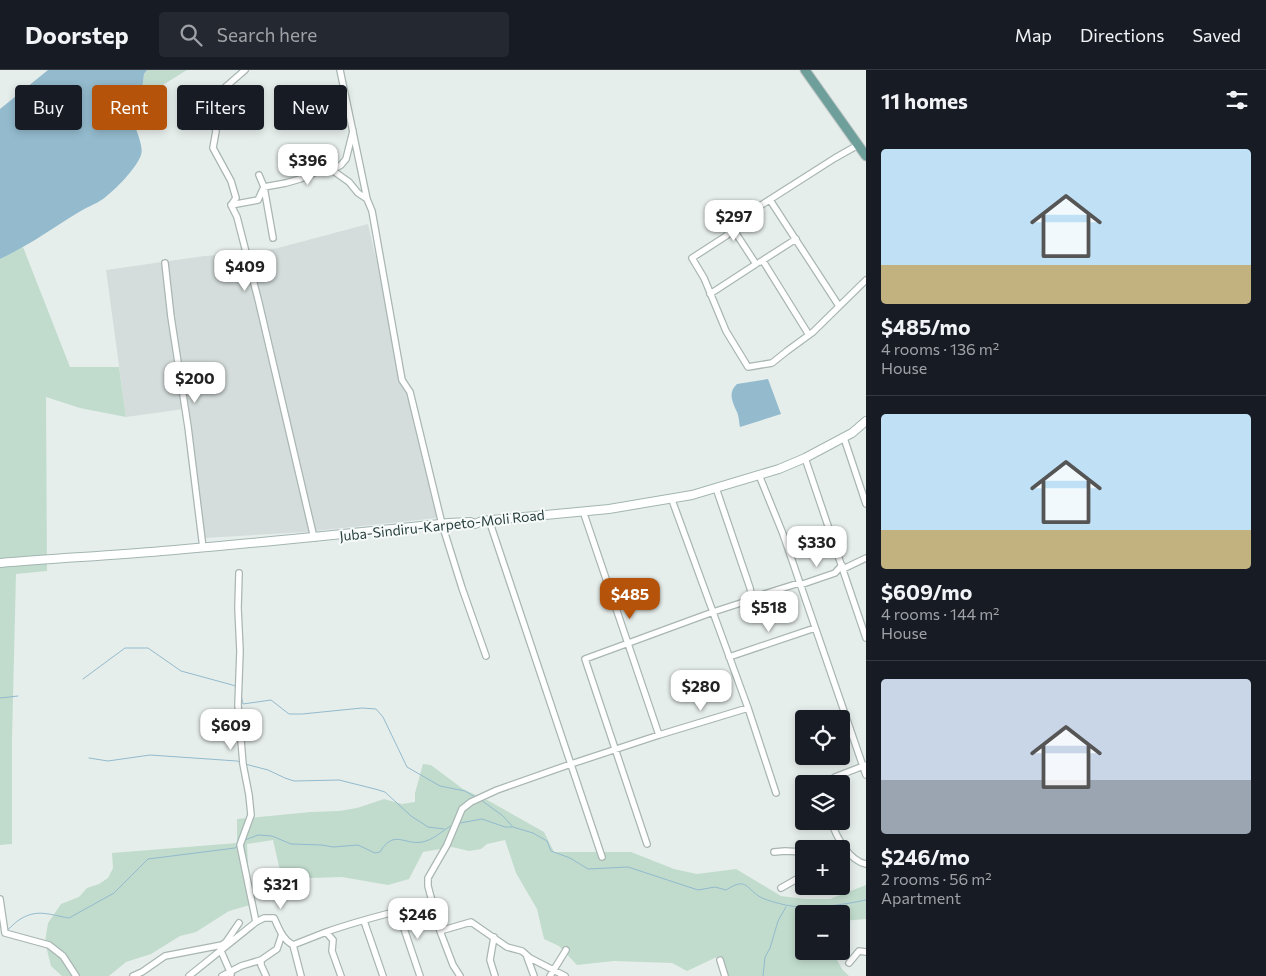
<!DOCTYPE html>
<html lang="en">
<head>
<meta charset="utf-8">
<style>
  body { margin:0; font-family:Commissioner,sans-serif; background:#242831; color:#f1f3f6; height:100vh; display:flex; flex-direction:column; font-size:19px; white-space:nowrap }
  * { box-sizing:border-box; margin:0 }
  p { font-size:16px; color:#9ea1a6 }
  .icon { flex:none; width:28px; height:28px; fill:none; stroke:currentColor; stroke-width:2; stroke-linecap:round; stroke-linejoin:round }
  .map { position:relative; flex:1; overflow:hidden }
  .drawer { display:flex; flex-direction:column; background:#171b24; width:400px }
  .drawer>* { flex:none }
  .hud { position:absolute; left:15px; top:15px; width:475px; height:45px; display:flex; gap:10px }
  .fabs { position:absolute; left:795px; top:640px; display:grid; gap:10px }
  .fabs a { display:grid; place-items:center; width:55px; height:55px; border-radius:5px; background:#171b24; box-shadow:0 2px 8px #0003; font-size:25px }
  .price { position:absolute; translate:-50% -42px; padding:0 11px; border-radius:10px; background:#fff; color:#222; font-size:16px; line-height:32px; filter:drop-shadow(0 1px 2px #0008) }
  .price::after { content:''; position:absolute; left:50%; top:30px; width:15px; height:11px; margin-left:-8px; background:inherit; clip-path:polygon(0 0,100% 0,50% 100%) }
  .price.current { background:#b45309; color:#fff }
  ul { padding:0; list-style:none }
  li { display:grid; align-content:center; gap:10px; height:265px; padding:0 15px }
  li+li { border-top:1px solid #363941 }
  li span { display:grid; place-items:center; height:155px; border-radius:5px; color:#555 }
  li>.icon { margin-inline-start:auto }
  span .icon { width:90px; height:90px; fill:#fffc; stroke-width:1 }
  li b { font-size:21px }
  h2 { display:flex; justify-content:space-between; align-items:center; height:60px; padding:0 15px; font-size:21px }
  .chip { padding:0 18px; border-radius:5px; background:#171b24; box-shadow:0 2px 8px #0003; font-size:18px; line-height:45px }
  .chip.current { background:#b45309; color:#fff }
  header { display:flex; align-items:center; gap:30px; box-sizing:border-box; height:70px; padding:0 25px; background:#171b24; border-bottom:1px solid #363941 }
  header strong { font-size:24px }
  nav { display:flex; gap:28px; margin-inline-start:auto; font-size:18px }
  .search { width:350px; height:45px; background:#242831; display:flex; align-items:center; gap:12px; box-sizing:border-box; padding:0 18px; border-radius:5px; color:#9ea1a6; font-size:19px }
  main { display:flex; flex:1; min-height:0 }
  .map>svg:first-child { display:block }
</style>
</head>
<body>
<header>
<strong>Doorstep</strong>
<div class="search"><svg class="icon" aria-label="search" viewBox="0 0 24 24"><circle cx="10" cy="10" r="6"/><path d="M15 15l6 6"/></svg>Search here</div>
<nav><a>Map</a><a>Directions</a><a>Saved</a></nav>
</header>
<main>
<div class="map">
<svg width="866" height="906" viewBox="0 0 866 906">
  <rect width="100%" height="100%" fill="#e6eeeb"/>
  <!-- built -->
  <path fill="#d4dddb" d="M 368,154 L 437,448 L 305,462 L 204,468 L 184,339 L 126,347 L 106,200 L 204,186 L 249,183 L 278,178 Z"/>
  <!-- green -->
  <path fill="#c1dccd" d="M 147,0 L 187,0 L 153,21 L 142,20 L 144,4 Z
    M 23,177 L 70,297 L 119,297 L 126,347 L 80,338 L 46,327 L 47,501 L 16,504 L 12,668 L 12,774 L 0,775 L 0,189 Z
    M 423,694 L 431,695 L 463,719 L 489,731 L 544,762 L 554,782 L 631,782 L 674,799 L 697,804 L 736,799 L 781,826 L 805,829 L 830,829 L 866,815 L 866,849 L 841,851 L 841,844 L 804,844 L 804,881 L 832,881 L 842,899 L 849,906 L 726,906 L 719,886 L 687,901 L 672,893 L 614,891 L 577,895 L 559,876 L 544,869 L 537,839 L 516,803 L 505,770 L 487,774 L 481,779 L 469,781 L 452,777 L 423,782 L 409,809 L 388,815 L 342,807 L 311,808 L 281,805 L 273,770 L 247,774 L 250,835 L 229,841 L 196,862 L 180,866 L 151,884 L 126,892 L 109,906 L 62,906 L 51,896 L 45,872 L 48,853 L 61,834 L 79,827 L 87,818 L 99,814 L 108,808 L 113,798 L 112,783 L 237,773 L 237,749 L 311,742 L 339,741 L 357,738 L 384,729 L 402,734 L 415,732 L 415,723 Z"/>
  <!-- water -->
  <path fill="#93bacd" d="M 48,0 L 147,0 L 144,4 L 142,20 C 139,23 135,24 133,26 C 121,38 146,70 141,85 C 136,99 115,120 103,129 C 96,134 87,137 79,142 C 53,158 28,176 0,189 L 0,39 Z
    M 768,309 L 781,344 L 740,357 C 739,352 739,345 736,340 C 732,331 728,322 737,314 Z"/>
  <g fill="none" stroke-linecap="round" stroke-linejoin="round">
    <!-- stream -->
    <path stroke="#93bacd" stroke-width="1" d="M 83,609 L 125,578 L 148,578 L 181,601 L 236,616
      M 241,625 L 243,634 L 271,630 L 289,644 L 302,644 L 362,638 L 376,639 L 383,647 L 407,697 L 440,716 L 465,721 L 475,727
      M 0,628 L 18,626
      M 89,688 L 108,691 L 150,685 L 237,691 L 241,693
      M 245,694 L 268,700 L 285,708 L 294,711 L 339,710 L 375,719 L 385,722 L 411,746 L 428,757 L 444,759
      M 481,730 L 503,746 L 513,757 L 533,763 L 547,771 L 551,781 L 570,788 L 588,799 L 628,797 L 698,820 L 715,817 L 726,820 C 748,806 745,819 762,828 C 769,831 778,833 785,835 C 808,840 843,835 866,830
      M 460,753 L 482,749 L 505,757 L 512,757
      M 245,770 L 258,765 L 272,766 L 291,774 L 322,775 L 333,777 L 358,775 L 375,783 L 380,782 C 395,757 406,778 426,771 C 436,768 444,759 454,754
      M 7,860 C 12,857 14,853 19,850 C 37,838 50,845 69,848 L 114,823 L 148,789 L 235,778 L 238,776
      M 763,906 L 765,887 L 770,878 L 778,851 L 786,837"/>
    <defs>
      <path id="minor" d="M 245,0 L 222,20 L 210,36 L 216,61 L 213,78 L 231,111 L 236,128 L 231,135 L 237,147 L 259,233 L 314,468
        M 340,0 L 367,129 L 372,141 L 402,310 L 410,322 L 442,454 L 462,518 L 486,586
        M 858,75 L 835,88 L 752,141 L 726,166 L 692,188 L 704,208 L 726,261 L 748,297 L 772,293 L 787,281 L 813,262 L 866,210
        M 332,100 L 349,112 L 358,123 L 367,129
        M 259,105 L 264,117 L 273,168
        M 770,130 L 839,236
        M 231,135 L 258,130 L 264,117 L 286,113 L 300,109 L 322,99 L 332,100 L 341,95 L 346,89 L 353,61
        M 763,191 L 809,265
        M 760,192 L 796,169
        M 165,193 L 171,247 L 188,357 L 203,478
        M 710,224 L 756,194 L 733,159
        M 844,368 L 866,434
        M 805,388 L 866,568
        M 759,405 L 783,464 L 866,705
        M 672,430 L 748,638 L 776,723
        M 583,441 L 659,665
        M 489,450 L 602,787
        M 843,499 L 866,488
        M 239,503 L 238,538 L 240,581 L 238,635 L 243,694 L 249,725 L 251,745 L 240,775 L 256,852
        M 800,515 L 835,503 L 842,495
        M 752,528 L 799,513
        M 729,587 L 815,558
        M 825,714 L 835,707 L 866,695
        M 831,751 C 836,766 849,791 866,794
        M 647,774 L 585,589 L 713,542 L 747,531 L 752,528 L 750,518 L 716,418
        M 835,779 L 840,773
        M 774,782 L 785,781 L 804,782
        M 781,818 L 804,805
        M 0,829 L 5,863 L 49,875 L 63,886 L 76,906
        M 398,841 L 420,906
        M 364,851 L 383,906
        M 440,861 L 471,852 L 507,877 L 522,881 L 530,888 L 565,906
        M 326,862 C 349,854 371,848 394,842 C 407,839 419,833 432,831
        M 494,867 L 490,890 L 495,906
        M 293,875 L 301,906
        M 221,881 L 231,904
        M 527,887 L 534,906
        M 720,890 L 725,906
        M 849,893 L 859,881 L 866,882
        M 133,906 L 142,902 L 165,886 L 222,875 L 226,872 L 239,853
        M 189,906 L 256,852 L 264,848 L 274,848 C 279,858 282,869 293,875 L 326,862 L 333,870 L 332,881 L 341,906
        M 222,906 L 241,896 L 261,890
        M 266,906 L 261,895 L 261,890 L 277,879 L 282,864
        M 460,906 L 453,895 L 440,861 L 428,816 L 428,808 L 447,775 L 462,739 L 471,732 L 497,720 L 571,694 L 659,665 L 748,638
        M 550,906 L 566,880"/>
      <path id="secondary" d="M 0,493 C 54,488 108,486 162,481 C 258,473 353,463 449,453 L 470,452 L 475,454 L 482,451 L 609,439 L 692,425 L 779,399 L 805,388 L 852,363 L 866,351"/>
      <path id="primary" d="M 805,0 L 866,86"/>
    </defs>
    <!-- minor casing -->
    <use href="#minor" stroke="#a9b6b3" stroke-width="8"/>
    <!-- secondary casing -->
    <use href="#secondary" stroke="#a2b5b2" stroke-width="10"/>
    <!-- primary casing -->
    <use href="#primary" stroke="#c2c9c8" stroke-width="11"/>
    <!-- minor -->
    <use href="#minor" stroke="#fff" stroke-width="5.5"/>
    <!-- secondary -->
    <use href="#secondary" stroke="#fff" stroke-width="8"/>
    <!-- primary -->
    <use href="#primary" stroke="#6e9f9b" stroke-width="9"/>
  </g>
  <g text-anchor="middle" dominant-baseline="central" stroke-width="4" stroke-linejoin="round" paint-order="stroke">
    <!-- street labels -->
    <g font-size="14" fill="#263e3c" stroke="#f6faf9">
      <text transform="translate(442 455) rotate(-6)">Juba-Sindiru-Karpeto-Moli Road</text>
    </g>
  </g>
</svg>
<div class="fabs">
<a><svg class="icon" aria-label="locate" viewBox="0 0 24 24"><circle cx="12" cy="12" r="6"/><path d="M12 2v4M12 18v4M2 12h4M18 12h4"/></svg></a>
<a><svg class="icon" aria-label="layers" viewBox="0 0 24 24"><path d="M12 4l9 5-9 5-9-5zM3 14l9 5 9-5"/></svg></a>
<a>+</a>
<a>−</a>
</div>
<b class="price" style="left:308px;top:116px">$396</b>
<b class="price" style="left:734px;top:172px">$297</b>
<b class="price" style="left:245px;top:222px">$409</b>
<b class="price" style="left:195px;top:334px">$200</b>
<b class="price" style="left:817px;top:498px">$330</b>
<b class="price current" style="left:630px;top:550px">$485</b>
<b class="price" style="left:769px;top:563px">$518</b>
<b class="price" style="left:701px;top:642px">$280</b>
<b class="price" style="left:231px;top:681px">$609</b>
<b class="price" style="left:281px;top:840px">$321</b>
<b class="price" style="left:418px;top:870px">$246</b>
<div class="hud">
<a class="chip">Buy</a>
<a class="chip current">Rent</a>
<a class="chip">Filters</a>
<a class="chip">New</a>
</div>
</div>
<section class="drawer">
<h2>11 homes<svg class="icon" aria-label="filters" viewBox="0 0 24 24"><path d="M4 7h16M4 17h16"/><circle cx="9" cy="7" r="2"/><circle cx="15" cy="17" r="2"/></svg></h2>
<ul>
<li><span style="background:linear-gradient(#bfe0f5 75%,#c2b280 0)"><svg class="icon" aria-label="home" viewBox="0 0 24 24"><path d="M3 11l9-7 9 7M6 9v11h12V9"/></svg></span><div><b>$485/mo</b><p>4 rooms · 136 m²</p><p>House</p></div></li>
<li><span style="background:linear-gradient(#bfe0f5 75%,#c2b280 0)"><svg class="icon" aria-label="home" viewBox="0 0 24 24"><path d="M3 11l9-7 9 7M6 9v11h12V9"/></svg></span><div><b>$609/mo</b><p>4 rooms · 144 m²</p><p>House</p></div></li>
<li><span style="background:linear-gradient(#c9d6e8 65%,#9aa5b1 0)"><svg class="icon" aria-label="home" viewBox="0 0 24 24"><path d="M3 11l9-7 9 7M6 9v11h12V9"/></svg></span><div><b>$246/mo</b><p>2 rooms · 56 m²</p><p>Apartment</p></div></li>
</ul>
</section>
</main>
</body>
</html>
